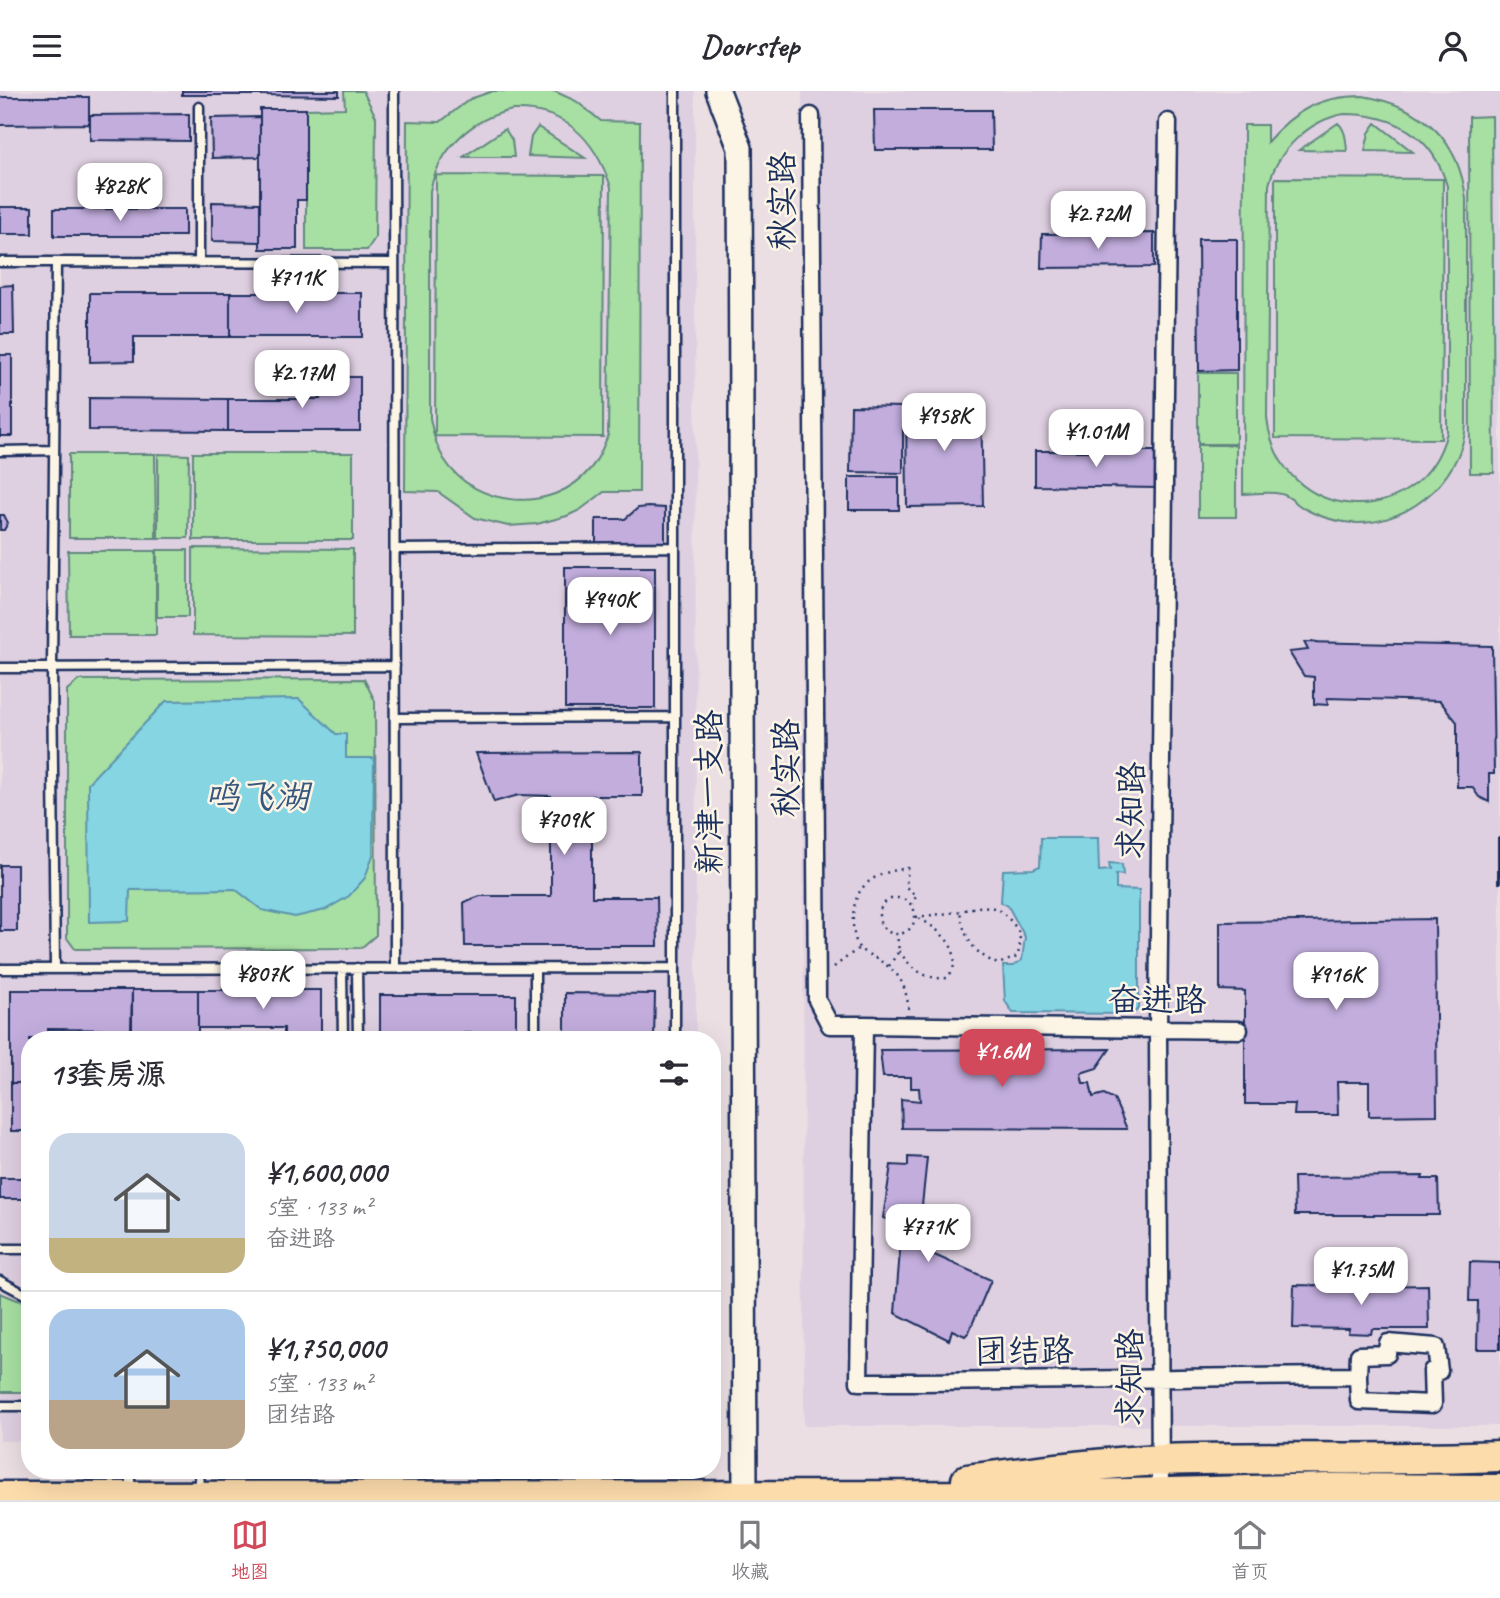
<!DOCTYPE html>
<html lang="zh">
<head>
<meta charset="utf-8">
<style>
  body { margin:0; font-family:Caveat,"LXGW WenKai TC",sans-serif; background:#f7f7f7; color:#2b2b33; height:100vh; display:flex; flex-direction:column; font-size:26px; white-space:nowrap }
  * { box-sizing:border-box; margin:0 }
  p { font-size:23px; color:#7c7c81 }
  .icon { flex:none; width:38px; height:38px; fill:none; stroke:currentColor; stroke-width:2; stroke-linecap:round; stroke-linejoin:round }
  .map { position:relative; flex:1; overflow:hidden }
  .sheet { position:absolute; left:21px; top:940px; width:700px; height:448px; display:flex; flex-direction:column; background:#fff; border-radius:28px; box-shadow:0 7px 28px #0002 }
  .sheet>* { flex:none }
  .price { position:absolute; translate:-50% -60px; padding:0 16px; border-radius:14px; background:#fff; color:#222; font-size:23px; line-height:46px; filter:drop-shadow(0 2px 4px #0008) }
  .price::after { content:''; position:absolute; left:50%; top:42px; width:21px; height:16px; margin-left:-10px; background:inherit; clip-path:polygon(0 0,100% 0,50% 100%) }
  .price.active { background:#d1495b; color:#fff }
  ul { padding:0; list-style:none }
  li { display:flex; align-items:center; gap:21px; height:175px; padding:0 28px }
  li+li { border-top:2px solid #e1e1e2 }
  li span { display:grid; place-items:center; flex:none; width:196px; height:140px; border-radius:21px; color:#555 }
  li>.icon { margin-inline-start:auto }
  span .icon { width:84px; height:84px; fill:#fffc; stroke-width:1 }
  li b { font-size:30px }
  h2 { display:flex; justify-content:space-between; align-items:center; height:84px; padding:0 28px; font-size:30px }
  header { display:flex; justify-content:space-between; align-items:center; height:91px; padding:0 28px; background:#fff; font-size:32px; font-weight:600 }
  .dock { display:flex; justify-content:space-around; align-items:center; height:98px; border-top:2px solid #e1e1e2; background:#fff; font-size:19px; color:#7c7c81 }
  .dock a { display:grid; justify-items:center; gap:4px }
  .dock .active { color:#d1495b }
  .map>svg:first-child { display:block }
</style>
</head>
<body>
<header><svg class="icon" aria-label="menu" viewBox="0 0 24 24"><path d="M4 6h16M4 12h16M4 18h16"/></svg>Doorstep<svg class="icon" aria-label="person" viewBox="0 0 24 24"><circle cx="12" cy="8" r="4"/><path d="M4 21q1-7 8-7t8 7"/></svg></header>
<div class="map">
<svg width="1500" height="1409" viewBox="0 0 1500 1409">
  <rect width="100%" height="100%" fill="#ebdfe3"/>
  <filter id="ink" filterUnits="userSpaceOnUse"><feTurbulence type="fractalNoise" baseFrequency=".0143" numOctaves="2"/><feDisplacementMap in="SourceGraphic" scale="14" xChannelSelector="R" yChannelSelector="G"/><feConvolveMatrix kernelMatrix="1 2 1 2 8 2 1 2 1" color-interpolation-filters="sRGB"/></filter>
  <g filter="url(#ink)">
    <!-- built -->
    <path fill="#dfd0e1" d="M 0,0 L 695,0 L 696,948 L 30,948 L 30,1350 L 0,1350 Z
      M 802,0 L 1500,0 L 1500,1335 L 804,1335 Z"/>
    <!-- green -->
    <path fill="#a8dfa2" stroke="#628780" stroke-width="2" fill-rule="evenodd" d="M 344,0 L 363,0 L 376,26 L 375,147 L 367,159 L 306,159 L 306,18 L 345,17 Z
      M 493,0 L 554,0 L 576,10 L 601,30 L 640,31 L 639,401 L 604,401 L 580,419 L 567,425 L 537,433 L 508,435 L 475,427 L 438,401 L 405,400 L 407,30 L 440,31 L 470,8 ZM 513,19 C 566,17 595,48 611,96 L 608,344 C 603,356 599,368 590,378 C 553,423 475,418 444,368 C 436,355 433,342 430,327 L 430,100 C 439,58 471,27 513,19 Z
      M 1363,5 C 1422,15 1459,47 1466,108 L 1466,334 C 1461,391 1402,440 1344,431 C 1330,429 1316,424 1303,417 C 1296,413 1289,404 1281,403 C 1269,400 1255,403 1243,403 L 1244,34 L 1267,34 L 1267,51 C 1295,19 1320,5 1363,5 ZM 1344,23 C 1394,23 1433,44 1447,95 L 1447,341 C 1421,443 1279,435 1267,327 L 1269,94 C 1277,59 1310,29 1344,23 Z
      M 1492,25 L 1494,382 L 1470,382 L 1469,26 Z
      M 1338,32 C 1346,39 1346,50 1347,60 L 1299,59 Z
      M 1376,32 L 1413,61 L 1365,60 L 1369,42 Z
      M 538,36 L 585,67 L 528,65 L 531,46 Z
      M 505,38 L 512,49 L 514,66 L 463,66 Z
      M 436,84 L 604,85 L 603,346 L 435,345 Z
      M 1275,87 L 1443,88 L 1441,348 L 1275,347 Z
      M 1198,282 L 1236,282 L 1236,353 L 1198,353 Z
      M 1198,354 L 1236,354 L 1236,426 L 1198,426 Z
      M 193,362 L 353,362 L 353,449 L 193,449 Z
      M 69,363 L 155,363 L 156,447 L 69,447 Z
      M 158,363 L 189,364 L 188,447 L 158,447 Z
      M 193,457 L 353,458 L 353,545 L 193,544 Z
      M 157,459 L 188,459 L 188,526 L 157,526 Z
      M 68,460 L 156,460 L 156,544 L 69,544 Z
      M 364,588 L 375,610 L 376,844 L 361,857 L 75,858 L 67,847 L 67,599 L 79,589 Z
      M 0,1202 L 30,1214 L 30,1301 L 0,1301 Z"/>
    <!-- water -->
    <path fill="#86d5e3" stroke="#5b93ae" stroke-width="2" d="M 299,608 L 336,643 L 346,643 L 346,667 L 374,667 L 373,764 L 365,787 L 349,805 L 325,819 L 295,826 L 262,819 L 235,798 L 130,799 L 129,830 L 89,831 L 88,692 L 166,610 Z
      M 1041,747 L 1098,747 L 1099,780 L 1110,779 L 1109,772 L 1122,773 L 1123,784 L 1116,783 L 1116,798 L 1139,799 L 1139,918 L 1131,923 L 1013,922 L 1005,910 L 1003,875 L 1013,875 L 1022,869 L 1025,846 L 1008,815 L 1001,811 L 1003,779 L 1033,778 L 1040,775 Z"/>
    <!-- building -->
    <path fill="#c2addd" stroke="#1b2f5e" stroke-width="2" d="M 182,0 L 259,0 L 259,4 L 182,4 Z
      M 259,0 L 339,0 L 339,5 L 259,4 Z
      M 0,6 L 89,6 L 89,33 L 0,34 Z
      M 260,18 L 306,18 L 306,109 L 297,109 L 297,158 L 260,158 Z
      M 874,19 L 991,19 L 992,59 L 875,59 Z
      M 189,23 L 189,50 L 90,49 L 90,24 Z
      M 260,26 L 260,66 L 212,67 L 211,27 Z
      M 212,111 L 260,112 L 260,151 L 212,150 Z
      M 0,116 L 32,116 L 32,143 L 0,143 Z
      M 54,118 L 185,118 L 185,145 L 54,145 Z
      M 1154,142 L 1154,176 L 1041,177 L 1042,143 Z
      M 1198,148 L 1237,148 L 1237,279 L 1199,280 Z
      M 13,194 L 14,243 L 0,243 L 0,195 Z
      M 90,202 L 230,202 L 230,246 L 134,246 L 134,270 L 90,271 Z
      M 230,202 L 362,202 L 362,246 L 230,246 Z
      M 0,264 L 12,264 L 12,345 L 0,345 Z
      M 320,286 L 360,286 L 360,340 L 228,340 L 228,308 L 320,308 Z
      M 89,307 L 228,308 L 228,340 L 89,339 Z
      M 981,308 L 983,415 L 907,416 L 906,309 Z
      M 851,315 L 903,316 L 903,382 L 850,381 Z
      M 1035,360 L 1156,360 L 1156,397 L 1035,395 Z
      M 849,386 L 899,386 L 899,419 L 849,419 Z
      M 648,416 L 665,417 L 665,455 L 596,455 L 596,428 L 625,428 L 638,417 Z
      M 0,424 L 4,424 L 8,432 L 4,439 L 0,439 Z
      M 565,476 L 655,476 L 655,617 L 565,617 Z
      M 1304,551 L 1492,555 L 1494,683 L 1489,683 L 1489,711 L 1479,706 L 1472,696 L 1457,696 L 1457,631 L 1440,610 L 1327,607 L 1328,614 L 1314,613 L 1314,586 L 1304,585 L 1289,561 L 1308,559 Z
      M 642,661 L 642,705 L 592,705 L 592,806 L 657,806 L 658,855 L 465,855 L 464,811 L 480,805 L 551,805 L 551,705 L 519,704 L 494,711 L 476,662 Z
      M 1498,747 L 1500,747 L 1500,792 L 1498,792 Z
      M 0,774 L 17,774 L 17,840 L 0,840 Z
      M 1435,828 L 1437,1024 L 1369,1025 L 1369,991 L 1337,991 L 1338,1024 L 1294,1024 L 1295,1013 L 1245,1013 L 1245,900 L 1220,899 L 1220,831 Z
      M 11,899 L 132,899 L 131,939 L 48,938 L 48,948 L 30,948 L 30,992 L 11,992 Z
      M 132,899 L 198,899 L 198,948 L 132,948 Z
      M 198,899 L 321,899 L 321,948 L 284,948 L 284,937 L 198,937 Z
      M 565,902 L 655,903 L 654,948 L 565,948 Z
      M 380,904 L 516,904 L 516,942 L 409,942 L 409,948 L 380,948 Z
      M 1110,958 L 1097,977 L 1081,982 L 1083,992 L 1090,992 L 1093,1006 L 1104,1003 L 1114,1008 L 1127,1038 L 902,1037 L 901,1008 L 920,1010 L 919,997 L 911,997 L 911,986 L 883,986 L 880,959 Z
      M 11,992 L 30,992 L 30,1040 L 11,1040 Z
      M 908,1066 L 927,1067 L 919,1143 L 923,1159 L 991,1189 L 969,1241 L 965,1245 L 952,1239 L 949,1249 L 895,1222 L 902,1135 L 883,1127 L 891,1074 L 908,1075 Z
      M 1423,1085 L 1422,1088 L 1438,1088 L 1439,1124 L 1295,1124 L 1294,1086 Z
      M 0,1087 L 30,1087 L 30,1108 L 0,1108 Z
      M 1470,1171 L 1500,1172 L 1500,1258 L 1477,1258 L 1478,1210 L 1469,1210 Z
      M 1351,1189 L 1373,1189 L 1373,1195 L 1428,1194 L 1429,1238 L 1372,1238 L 1371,1243 L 1348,1242 L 1349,1238 L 1293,1237 L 1294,1194 L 1350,1195 Z"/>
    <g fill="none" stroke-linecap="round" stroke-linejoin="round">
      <defs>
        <path id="lane" d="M 394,0 L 395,877
          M 675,0 L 675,948
          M 199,16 L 199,171
          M 0,171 L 56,171
          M 0,360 L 54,359
          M 395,458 L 675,456
          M 0,577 L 395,575
          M 395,627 L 675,626
          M 55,877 L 52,577 L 56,171 L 394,172
          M 342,877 L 343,948
          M 357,877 L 358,948
          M 535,877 L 535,948
          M 0,878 L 675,877
          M 0,1158 L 30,1158
          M 0,1190 L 30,1206
          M 0,1315 L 30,1315
          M 199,1379 L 200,1399
          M 130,1401 L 130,1379"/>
        <path id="street" d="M 811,25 L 817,909 L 830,934 L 864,934 L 859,1291 C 1025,1292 1192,1285 1358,1285 L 1359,1310 L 1433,1313 L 1432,1280 L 1439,1280 L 1436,1256 L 1388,1252 L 1387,1263 L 1359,1264 L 1358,1285
          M 864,934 L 1239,939
          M 1160,1407 L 1158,939 L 1168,31"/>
        <path id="secondary" d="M 718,0 L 740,57 L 745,1405"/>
        <path id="highway" d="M 967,1389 C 1032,1381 1098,1372 1164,1369 C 1276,1365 1388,1370 1500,1365
          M 0,1406 L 1047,1405 L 1329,1398 L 1500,1399"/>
      </defs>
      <!-- lane casing -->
      <use href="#lane" stroke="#1b2f5e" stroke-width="13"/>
      <!-- street casing -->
      <use href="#street" stroke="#1b2f5e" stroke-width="21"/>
      <!-- secondary casing -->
      <use href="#secondary" stroke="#1b2f5e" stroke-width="28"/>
      <!-- highway casing -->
      <use href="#highway" stroke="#1b2f5e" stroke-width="35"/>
      <!-- path -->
      <path stroke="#1b2f5e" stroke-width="2.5" stroke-dasharray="2 5" stroke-linecap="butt" d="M879 825a18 18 0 1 1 36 0a18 18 0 1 1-36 0Z
        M 916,826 C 931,824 946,823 961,820 C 985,813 997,812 1014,834 C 1022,844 1021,854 1017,866 L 998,873 C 973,863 964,846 960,820
        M 899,860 C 911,877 924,889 947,887 C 969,862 938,836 916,826
        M 889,875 L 899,860 L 897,843
        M 834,876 L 859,857
        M 909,918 C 904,889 900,882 874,866 C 870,864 863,861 860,858 C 855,852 853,839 853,832 C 852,793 874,782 908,777 L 906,796 L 916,805 L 913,813"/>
      <!-- lane -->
      <use href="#lane" stroke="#fcf5e5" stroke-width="8"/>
      <!-- street -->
      <use href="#street" stroke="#fcf5e5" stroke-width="16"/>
      <!-- secondary -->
      <use href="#secondary" stroke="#fcf5e5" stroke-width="23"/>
      <!-- highway -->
      <use href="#highway" stroke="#fddcac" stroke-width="30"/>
    </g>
  </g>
  <g text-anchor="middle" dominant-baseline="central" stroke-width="5" stroke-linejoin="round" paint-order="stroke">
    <!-- street labels -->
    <g font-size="33" fill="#1b2f5e" stroke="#fcf5e5">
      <text transform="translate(782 110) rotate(-90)">秋实路</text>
      <text transform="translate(786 677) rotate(-90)">秋实路</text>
      <text transform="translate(709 701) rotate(-90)">新津一支路</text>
      <text transform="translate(1131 720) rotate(-89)">求知路</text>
      <text x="1157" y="909">奋进路</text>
      <text transform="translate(1024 1260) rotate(-1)">团结路</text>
      <text transform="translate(1130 1287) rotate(-90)">求知路</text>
    </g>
    <!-- water labels -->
    <g font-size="35" font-style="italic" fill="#36587f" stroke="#fcf5e5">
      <text x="257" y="705">鸣飞湖</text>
    </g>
  </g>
</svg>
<b class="price" style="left:120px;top:132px">¥828K</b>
<b class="price" style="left:1098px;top:160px">¥2.72M</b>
<b class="price" style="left:296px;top:224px">¥711K</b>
<b class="price" style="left:302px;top:319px">¥2.17M</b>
<b class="price" style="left:944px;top:362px">¥958K</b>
<b class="price" style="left:1096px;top:378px">¥1.01M</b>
<b class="price" style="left:610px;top:546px">¥940K</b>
<b class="price" style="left:564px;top:766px">¥709K</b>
<b class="price" style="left:263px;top:920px">¥807K</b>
<b class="price" style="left:1336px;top:921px">¥916K</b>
<b class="price active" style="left:1002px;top:998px">¥1.6M</b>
<b class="price" style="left:928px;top:1173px">¥771K</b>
<b class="price" style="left:1361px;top:1216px">¥1.75M</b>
<section class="sheet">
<h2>13套房源<svg class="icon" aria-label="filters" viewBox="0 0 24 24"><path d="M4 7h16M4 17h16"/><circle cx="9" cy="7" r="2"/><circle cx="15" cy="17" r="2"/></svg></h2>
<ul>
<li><span style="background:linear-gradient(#c9d6e8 75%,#c2b280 0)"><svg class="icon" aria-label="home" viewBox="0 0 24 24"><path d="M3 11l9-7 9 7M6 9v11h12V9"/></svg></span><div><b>¥1,600,000</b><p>5室 · 133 m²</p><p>奋进路</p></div></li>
<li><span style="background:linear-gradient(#a9c7e8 65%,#b9a48a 0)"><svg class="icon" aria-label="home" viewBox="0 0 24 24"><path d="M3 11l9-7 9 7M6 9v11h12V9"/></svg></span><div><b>¥1,750,000</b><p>5室 · 133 m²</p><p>团结路</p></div></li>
</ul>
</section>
</div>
<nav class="dock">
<a class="active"><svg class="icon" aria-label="map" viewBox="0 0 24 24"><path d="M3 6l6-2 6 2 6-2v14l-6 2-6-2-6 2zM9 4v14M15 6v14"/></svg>地图</a>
<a><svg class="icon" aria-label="saved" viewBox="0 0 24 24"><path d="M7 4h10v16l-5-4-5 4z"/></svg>收藏</a>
<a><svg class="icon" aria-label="home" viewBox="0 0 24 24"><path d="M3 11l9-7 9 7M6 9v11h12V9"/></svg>首页</a>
</nav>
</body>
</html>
